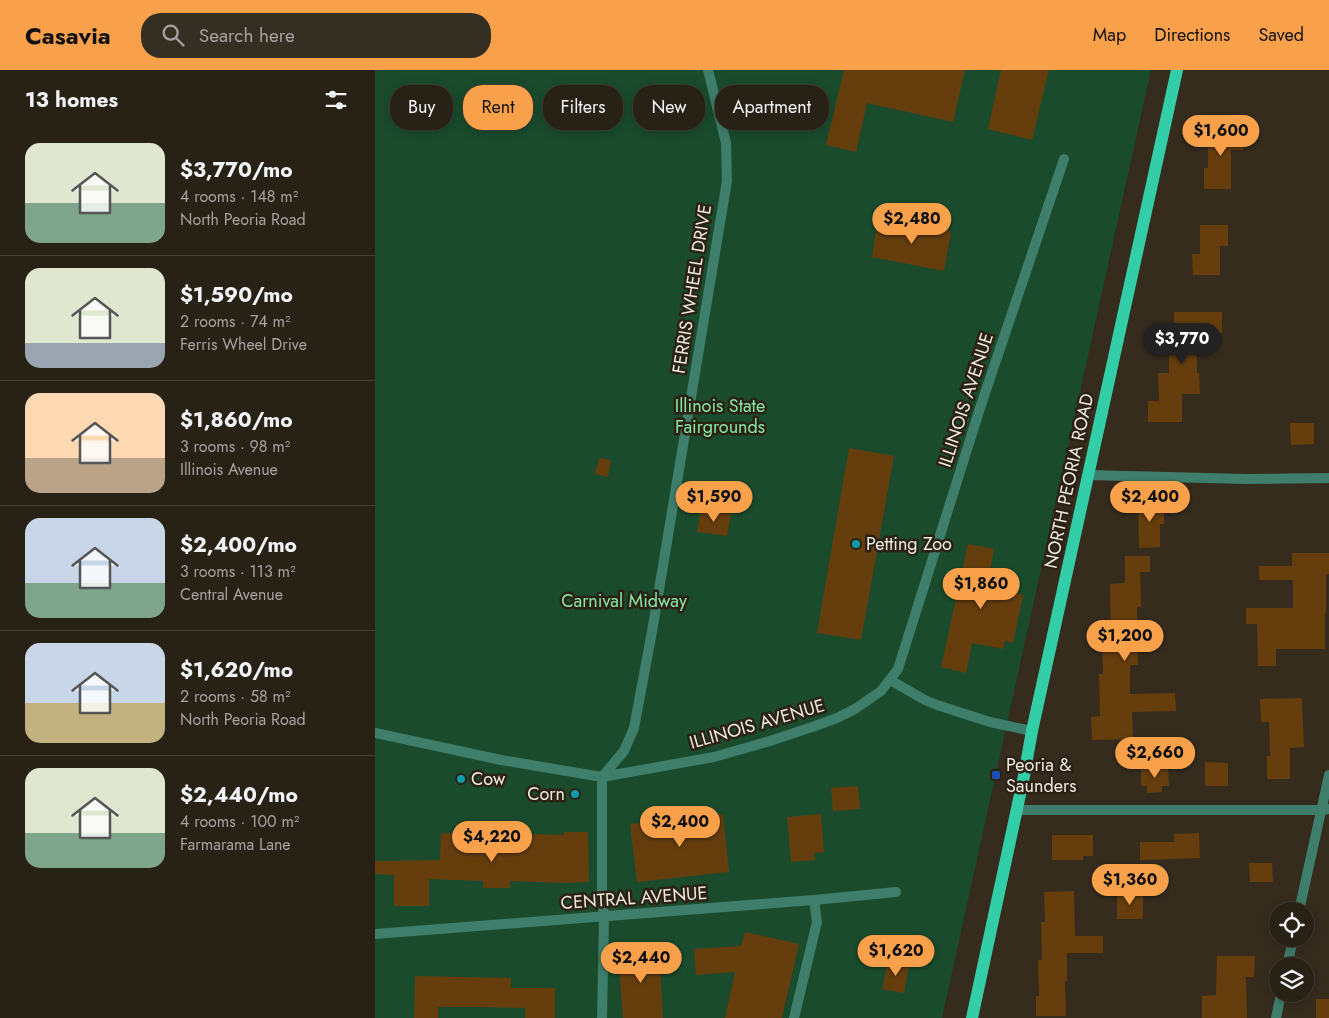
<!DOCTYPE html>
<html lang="en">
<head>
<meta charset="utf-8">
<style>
  body { margin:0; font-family:Jost,sans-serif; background:#342e23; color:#f1f3f6; height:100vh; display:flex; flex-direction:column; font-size:19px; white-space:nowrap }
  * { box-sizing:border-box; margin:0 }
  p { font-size:16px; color:#a5a3a1 }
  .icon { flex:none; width:28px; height:28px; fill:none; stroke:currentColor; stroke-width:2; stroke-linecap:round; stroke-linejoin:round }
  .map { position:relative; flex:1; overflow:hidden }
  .panel { display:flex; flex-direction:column; background:#282116; width:375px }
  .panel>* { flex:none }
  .top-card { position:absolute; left:15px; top:15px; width:475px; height:45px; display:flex; gap:10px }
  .fabs { position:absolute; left:894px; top:832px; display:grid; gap:10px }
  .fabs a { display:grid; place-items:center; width:45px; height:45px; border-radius:50%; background:#282116; box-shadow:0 2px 12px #0003,0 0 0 1px #443e35; font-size:25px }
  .price { position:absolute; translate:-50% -42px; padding:0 11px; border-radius:18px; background:#f8a14a; color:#111; font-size:16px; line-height:32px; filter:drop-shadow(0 1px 2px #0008) }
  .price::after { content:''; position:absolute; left:50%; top:30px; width:15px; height:11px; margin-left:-8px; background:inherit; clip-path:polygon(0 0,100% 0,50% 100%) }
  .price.current { background:#222; color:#fff }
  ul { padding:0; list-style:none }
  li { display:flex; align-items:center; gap:15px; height:125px; padding:0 25px }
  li+li { border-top:1px solid #443e35 }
  li span { display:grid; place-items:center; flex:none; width:140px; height:100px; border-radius:15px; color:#555 }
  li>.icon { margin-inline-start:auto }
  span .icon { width:60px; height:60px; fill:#fffc; stroke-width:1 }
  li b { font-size:21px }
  h2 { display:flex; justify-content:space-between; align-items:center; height:60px; padding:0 25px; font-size:21px }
  .tag { padding:0 18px; border-radius:20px; background:#282116; box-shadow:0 2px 12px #0003,0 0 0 1px #443e35; font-size:18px; line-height:45px }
  .tag.current { background:#f8a14a; color:#111 }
  header { display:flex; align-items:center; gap:30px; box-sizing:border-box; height:70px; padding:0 25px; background:#f8a14a; color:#111 }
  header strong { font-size:24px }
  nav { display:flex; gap:28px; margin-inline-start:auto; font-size:18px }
  .search { width:350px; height:45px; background:#342e23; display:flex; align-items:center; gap:12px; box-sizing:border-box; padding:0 18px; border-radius:20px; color:#a5a3a1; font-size:19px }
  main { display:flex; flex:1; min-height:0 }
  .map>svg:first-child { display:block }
</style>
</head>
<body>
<header>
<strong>Casavia</strong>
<div class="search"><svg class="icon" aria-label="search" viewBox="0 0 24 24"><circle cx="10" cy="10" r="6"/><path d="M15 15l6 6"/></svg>Search here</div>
<nav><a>Map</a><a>Directions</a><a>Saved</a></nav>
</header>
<main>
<section class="panel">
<h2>13 homes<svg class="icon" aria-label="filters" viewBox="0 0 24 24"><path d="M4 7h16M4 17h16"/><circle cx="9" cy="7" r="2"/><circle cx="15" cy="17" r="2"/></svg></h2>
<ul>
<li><span style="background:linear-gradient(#dfe7d0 60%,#7fa58c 0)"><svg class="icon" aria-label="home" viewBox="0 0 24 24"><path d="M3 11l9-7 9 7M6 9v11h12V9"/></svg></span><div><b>$3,770/mo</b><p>4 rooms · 148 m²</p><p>North Peoria Road</p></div></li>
<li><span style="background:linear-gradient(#dfe7d0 75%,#9aa5b1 0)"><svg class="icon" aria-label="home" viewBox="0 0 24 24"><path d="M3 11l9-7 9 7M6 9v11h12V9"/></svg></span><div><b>$1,590/mo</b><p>2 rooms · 74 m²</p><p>Ferris Wheel Drive</p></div></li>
<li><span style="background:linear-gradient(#ffd9b3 65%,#b9a48a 0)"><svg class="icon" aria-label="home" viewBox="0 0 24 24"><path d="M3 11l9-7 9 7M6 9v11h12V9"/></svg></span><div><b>$1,860/mo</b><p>3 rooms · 98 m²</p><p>Illinois Avenue</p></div></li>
<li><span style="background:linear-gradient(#c9d6e8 65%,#7fa58c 0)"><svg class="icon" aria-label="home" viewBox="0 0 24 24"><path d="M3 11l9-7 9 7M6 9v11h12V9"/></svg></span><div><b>$2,400/mo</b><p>3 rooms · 113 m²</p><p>Central Avenue</p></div></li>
<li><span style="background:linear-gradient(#c9d6e8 60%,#c2b280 0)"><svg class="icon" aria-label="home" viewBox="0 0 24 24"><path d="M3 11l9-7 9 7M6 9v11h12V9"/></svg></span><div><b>$1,620/mo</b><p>2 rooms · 58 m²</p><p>North Peoria Road</p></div></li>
<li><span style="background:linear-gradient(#dfe7d0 65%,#7fa58c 0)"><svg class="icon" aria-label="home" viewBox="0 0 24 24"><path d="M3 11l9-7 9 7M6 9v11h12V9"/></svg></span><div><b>$2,440/mo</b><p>4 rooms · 100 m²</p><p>Farmarama Lane</p></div></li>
</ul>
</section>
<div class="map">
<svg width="954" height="948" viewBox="0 0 954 948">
  <rect width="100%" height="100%" fill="#352c1e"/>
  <!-- green -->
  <path fill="#1a4b2d" d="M 0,0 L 776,0 L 567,948 L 0,948 Z"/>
  <!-- building -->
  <path fill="#663e0e" d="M 469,0 L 590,0 L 578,52 L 492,33 L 481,82 L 451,75 Z
    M 626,0 L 674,0 L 657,70 L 613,59 Z
    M 833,59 L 868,59 L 868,80 L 856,80 L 856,119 L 829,119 L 829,98 L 833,98 Z
    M 503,149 L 576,161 L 569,201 L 497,187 Z
    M 825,155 L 853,155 L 853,176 L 845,176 L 845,205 L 818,205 L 817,184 L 825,184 Z
    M 799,242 L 847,242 L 847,263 L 822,263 L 822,303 L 824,303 L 825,324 L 807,324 L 807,352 L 773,352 L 773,331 L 784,331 L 783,303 L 794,303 L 794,278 L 799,277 Z
    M 915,353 L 939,353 L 939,374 L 916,375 Z
    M 474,378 L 519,386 L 486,570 L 442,563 Z
    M 224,388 L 236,390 L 233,407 L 220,404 Z
    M 763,430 L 789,430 L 789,454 L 785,454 L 785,477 L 764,478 Z
    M 326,439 L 356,444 L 352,466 L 322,462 Z
    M 593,474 L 619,479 L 614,506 L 644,513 L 641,523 L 648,525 L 638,573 L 630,571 L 628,579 L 597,573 L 591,603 L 566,597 Z
    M 917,483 L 954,483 L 954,504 L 951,504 L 951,543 L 950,543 L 950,579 L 901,579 L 901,596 L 883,596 L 882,554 L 871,554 L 871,538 L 918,538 L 918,510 L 884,510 L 884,496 L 917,496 Z
    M 750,486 L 775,486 L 775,502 L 765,502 L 766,537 L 762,537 L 763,595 L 755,595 L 755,624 L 800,623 L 801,641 L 757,642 L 758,669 L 717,670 L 716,647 L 725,646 L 724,604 L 728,604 L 727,573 L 736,573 L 735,514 L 750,513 Z
    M 927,628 L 929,677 L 915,678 L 915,709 L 892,709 L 892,686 L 895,686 L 894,652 L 886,652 L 885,629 Z
    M 830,692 L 853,693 L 853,716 L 830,716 Z
    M 793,698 L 794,716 L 787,716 L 787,722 L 772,723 L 772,716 L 766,716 L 766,699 Z
    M 483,716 L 485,739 L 458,741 L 456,718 Z
    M 348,744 L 354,802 L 262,812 L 255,754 Z
    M 446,744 L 449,782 L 439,783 L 440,790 L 416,792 L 412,747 Z
    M 112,759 L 134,760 L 134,763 L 189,765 L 189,762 L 213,762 L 214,812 L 188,813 L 135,811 L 135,818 L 108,818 L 108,811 L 54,809 L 54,836 L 19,836 L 19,805 L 0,804 L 0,791 L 65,790 L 66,763 L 112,764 Z
    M 824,763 L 825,788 L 765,790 L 765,772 L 799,772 L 799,764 Z
    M 677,765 L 718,765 L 718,786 L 708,786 L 708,790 L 677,790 Z
    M 874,793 L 897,793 L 898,812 L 875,812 Z
    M 699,821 L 700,866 L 728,866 L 728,883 L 692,883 L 692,911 L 690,911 L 691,946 L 661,946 L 661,926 L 664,926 L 663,890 L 667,890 L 666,852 L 670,852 L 669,822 Z
    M 742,822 L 768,822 L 768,849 L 742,849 Z
    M 370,862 L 424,874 L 407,948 L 350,948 L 360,902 L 321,905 L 319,879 L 366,876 Z
    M 284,878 L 288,948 L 248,948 L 243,881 Z
    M 842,886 L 880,886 L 879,907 L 871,907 L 872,948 L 827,948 L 827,926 L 841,925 Z
    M 513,891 L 534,896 L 529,923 L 507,919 Z
    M 40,906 L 136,908 L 136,918 L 180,918 L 180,948 L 150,948 L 150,938 L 108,937 L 63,937 L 63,948 L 39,948 Z
    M 941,929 L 954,929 L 954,948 L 941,948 Z"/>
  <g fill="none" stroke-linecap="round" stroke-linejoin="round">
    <!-- minor -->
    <path stroke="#3f7e6b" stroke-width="10" d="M 713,405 L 871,409 L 954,408
      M 515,610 L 550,630 L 562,635 L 615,652 L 657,661
      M 0,663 L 126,690 L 227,707 L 339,687 L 395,671 L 440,656 L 462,648 L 480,639 L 506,621 L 523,599 L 606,335 L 689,89
      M 227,707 L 249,681 L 259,658 L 278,556 L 352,111 L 351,73 L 333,0
      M 641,740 L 947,740 L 954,739
      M 924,841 L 954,705
      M 0,864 L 439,830 L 521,822
      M 912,896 L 918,869
      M 227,948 L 229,847 L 227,820 L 227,707
      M 419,948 L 442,852 L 439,830
      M 901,948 L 906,924"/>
    <!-- primary -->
    <path stroke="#33cea7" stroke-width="12" d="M 597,948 L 649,706 L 657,661 L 802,0"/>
  </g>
  <!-- markers -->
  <g fill="#0f9aa8" stroke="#2b2214" stroke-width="2">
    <circle cx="481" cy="474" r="5"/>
    <circle cx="86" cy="709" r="5"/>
    <circle cx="200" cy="724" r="5"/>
  </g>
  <rect fill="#1a4fb4" stroke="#2b2214" stroke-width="2" x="616" y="700" width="10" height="10" rx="2.5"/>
  <g text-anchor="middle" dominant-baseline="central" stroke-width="5" stroke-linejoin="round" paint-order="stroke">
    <!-- street labels -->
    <g font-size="18" fill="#efe9e0" stroke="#2b2214">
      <text transform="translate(317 219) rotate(-81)">FERRIS WHEEL DRIVE</text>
      <text transform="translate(591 330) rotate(-72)">ILLINOIS AVENUE</text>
      <text transform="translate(694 411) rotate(-78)">NORTH PEORIA ROAD</text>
      <text transform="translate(382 654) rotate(-16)">ILLINOIS AVENUE</text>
      <text transform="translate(259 828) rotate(-4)">CENTRAL AVENUE</text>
    </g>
    <!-- park labels -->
    <g font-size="18" fill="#85e8a6" stroke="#2b2214">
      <text x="345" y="336">Illinois State<tspan x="345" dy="21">Fairgrounds</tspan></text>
      <text x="249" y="531">Carnival Midway</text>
    </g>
    <!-- poi labels -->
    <g font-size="18" fill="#efe9e0" stroke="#2b2214" text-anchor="start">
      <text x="491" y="474">Petting Zoo</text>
      <text x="631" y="695">Peoria &amp;<tspan x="631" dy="21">Saunders</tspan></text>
      <text x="96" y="709">Cow</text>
      <text x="190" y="724" text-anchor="end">Corn</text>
    </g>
  </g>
</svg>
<div class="fabs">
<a><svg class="icon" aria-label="locate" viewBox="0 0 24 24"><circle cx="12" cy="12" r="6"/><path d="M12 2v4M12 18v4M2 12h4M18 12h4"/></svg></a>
<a><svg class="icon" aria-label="layers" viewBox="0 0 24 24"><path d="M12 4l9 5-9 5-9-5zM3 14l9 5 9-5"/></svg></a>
</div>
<b class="price" style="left:846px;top:87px">$1,600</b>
<b class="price" style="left:537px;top:175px">$2,480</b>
<b class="price current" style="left:807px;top:295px">$3,770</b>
<b class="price" style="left:339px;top:453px">$1,590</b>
<b class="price" style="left:775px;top:453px">$2,400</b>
<b class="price" style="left:606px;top:540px">$1,860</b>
<b class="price" style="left:750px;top:592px">$1,200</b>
<b class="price" style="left:780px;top:709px">$2,660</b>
<b class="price" style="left:305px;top:778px">$2,400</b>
<b class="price" style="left:117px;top:793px">$4,220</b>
<b class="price" style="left:755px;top:836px">$1,360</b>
<b class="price" style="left:521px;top:907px">$1,620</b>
<b class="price" style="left:266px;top:914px">$2,440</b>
<div class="top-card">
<a class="tag">Buy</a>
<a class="tag current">Rent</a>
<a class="tag">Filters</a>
<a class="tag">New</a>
<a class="tag">Apartment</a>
</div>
</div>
</main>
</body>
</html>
